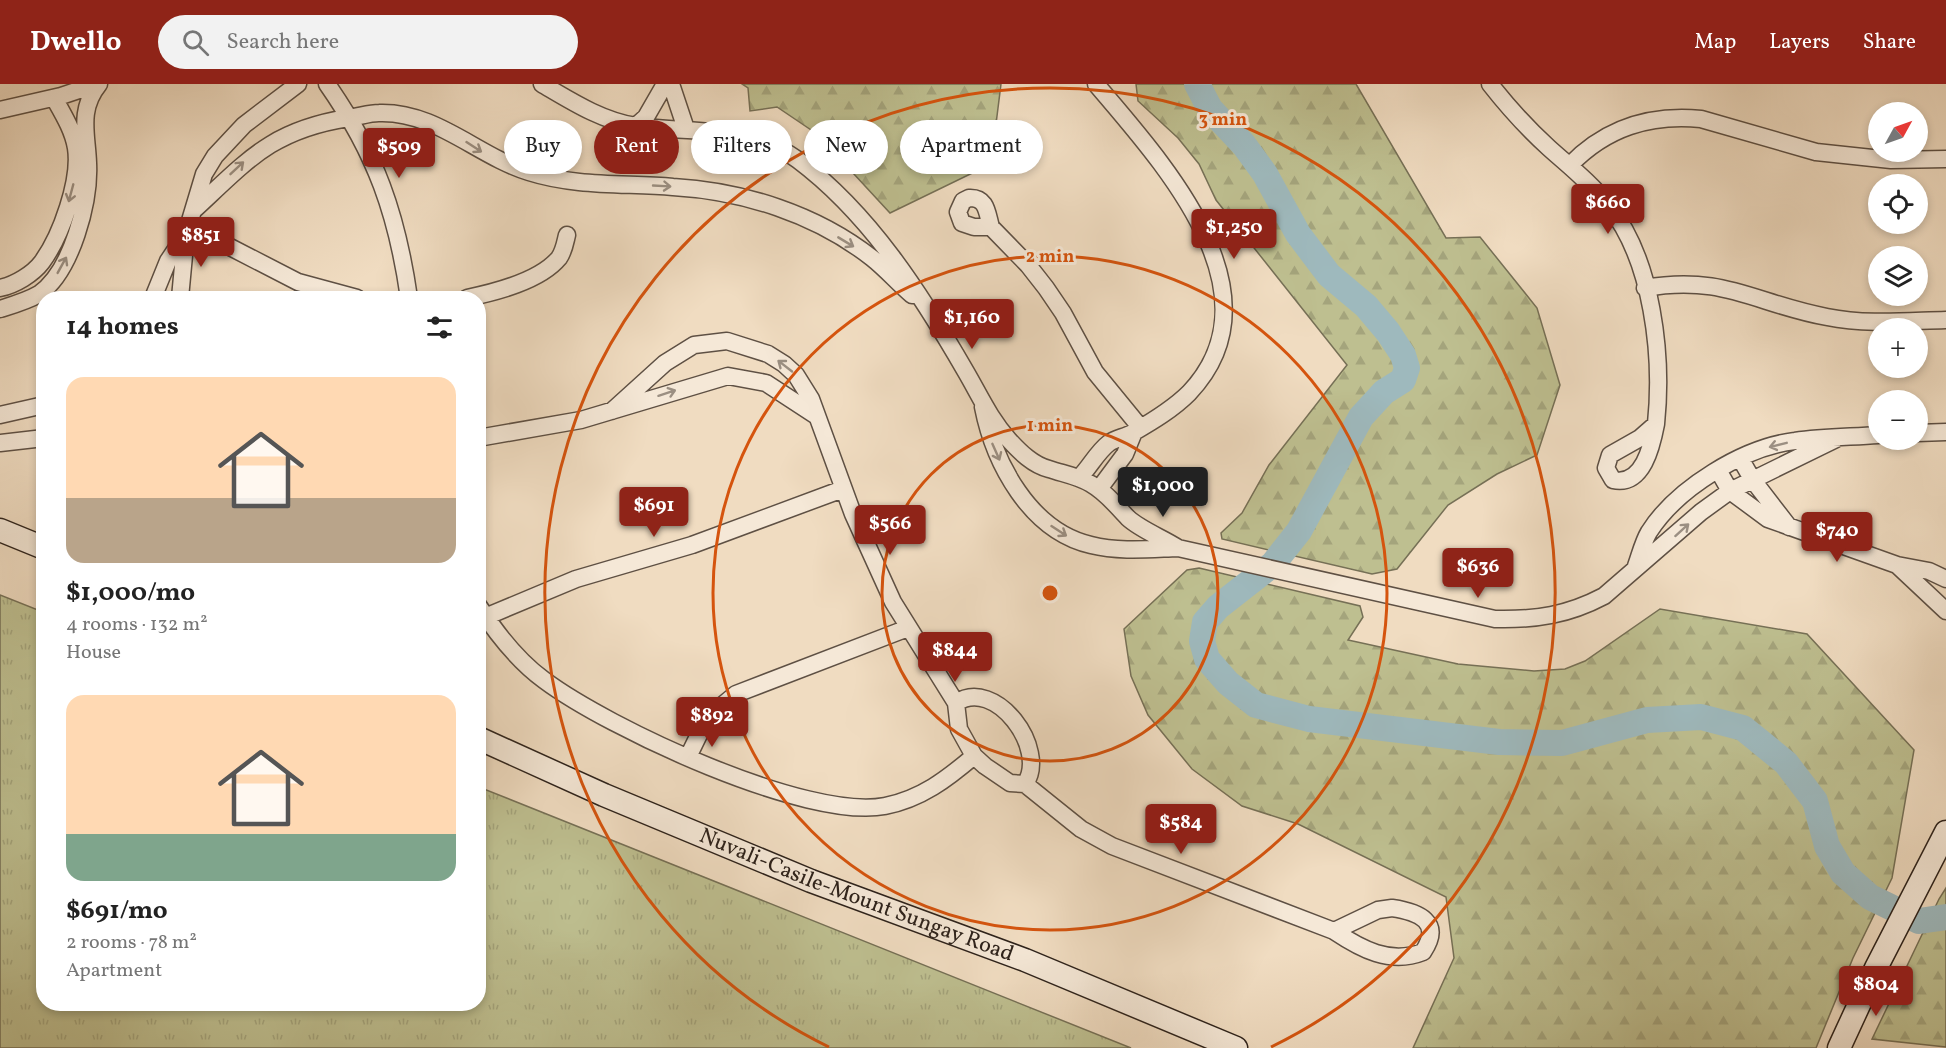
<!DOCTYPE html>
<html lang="en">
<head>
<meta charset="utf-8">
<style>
  body { margin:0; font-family:Vollkorn,serif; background:#f2f2f2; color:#222; height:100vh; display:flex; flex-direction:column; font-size:22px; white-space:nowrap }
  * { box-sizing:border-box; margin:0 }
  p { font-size:20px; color:#767676 }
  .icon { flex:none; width:33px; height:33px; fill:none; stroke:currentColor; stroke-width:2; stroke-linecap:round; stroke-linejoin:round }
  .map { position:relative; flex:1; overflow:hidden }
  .side { position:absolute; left:36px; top:207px; width:450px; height:720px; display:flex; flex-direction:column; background:#fff; border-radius:24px; box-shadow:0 3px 9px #0003 }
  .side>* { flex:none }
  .guide { position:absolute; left:504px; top:36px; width:570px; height:54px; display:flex; gap:12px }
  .needle { width:39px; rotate:50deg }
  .fabs { position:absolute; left:1868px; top:18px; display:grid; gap:12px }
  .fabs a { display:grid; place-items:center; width:60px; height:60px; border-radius:50%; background:#fff; box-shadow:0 3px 9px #0003; font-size:30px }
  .price { position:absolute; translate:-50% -51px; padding:0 14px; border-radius:6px; background:#8f2418; color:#fff; font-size:20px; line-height:39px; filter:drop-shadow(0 2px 3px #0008) }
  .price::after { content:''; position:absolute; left:50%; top:36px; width:18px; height:14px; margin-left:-9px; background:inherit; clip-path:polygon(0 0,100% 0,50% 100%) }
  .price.active { background:#222; color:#fff }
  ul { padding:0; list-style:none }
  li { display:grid; align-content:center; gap:12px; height:318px; padding:0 30px }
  li span { display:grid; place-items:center; height:186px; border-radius:18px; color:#555 }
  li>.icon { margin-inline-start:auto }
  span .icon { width:108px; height:108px; fill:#fffc; stroke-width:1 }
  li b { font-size:26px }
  h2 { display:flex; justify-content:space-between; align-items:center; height:72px; padding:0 30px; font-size:26px }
  .chip { padding:0 21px; border-radius:27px; background:#fff; box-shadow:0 3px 9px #0003; font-size:21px; line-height:54px }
  .chip.active { background:#8f2418; color:#fff }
  header { display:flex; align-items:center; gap:36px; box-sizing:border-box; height:84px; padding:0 30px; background:#8f2418; color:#fff }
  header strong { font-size:28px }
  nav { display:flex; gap:33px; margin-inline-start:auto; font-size:21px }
  .search { width:420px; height:54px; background:#f2f2f2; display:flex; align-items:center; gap:15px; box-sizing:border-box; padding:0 21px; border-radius:33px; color:#767676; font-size:22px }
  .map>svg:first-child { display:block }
</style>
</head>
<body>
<header>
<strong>Dwello</strong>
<div class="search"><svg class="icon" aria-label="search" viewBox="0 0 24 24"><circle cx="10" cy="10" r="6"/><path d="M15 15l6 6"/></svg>Search here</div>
<nav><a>Map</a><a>Layers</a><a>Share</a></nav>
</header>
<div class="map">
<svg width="1946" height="964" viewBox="0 0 1946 964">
  <defs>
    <pattern id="grass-tufts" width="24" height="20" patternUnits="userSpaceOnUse" patternTransform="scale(1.5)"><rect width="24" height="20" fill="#bebf90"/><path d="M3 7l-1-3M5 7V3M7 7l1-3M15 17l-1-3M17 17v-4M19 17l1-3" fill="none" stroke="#a4a47c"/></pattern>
    <pattern id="forest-firs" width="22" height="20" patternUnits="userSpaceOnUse" patternTransform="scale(1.5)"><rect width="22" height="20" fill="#bebf90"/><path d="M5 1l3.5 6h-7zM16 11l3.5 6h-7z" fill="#a4a47c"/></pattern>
  </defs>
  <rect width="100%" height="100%" fill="#f0dcc1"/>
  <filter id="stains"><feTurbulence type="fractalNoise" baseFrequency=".00333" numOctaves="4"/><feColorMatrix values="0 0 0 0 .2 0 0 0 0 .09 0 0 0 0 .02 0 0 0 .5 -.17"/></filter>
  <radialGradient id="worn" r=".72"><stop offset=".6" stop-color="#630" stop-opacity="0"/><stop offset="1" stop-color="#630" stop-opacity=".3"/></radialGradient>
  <!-- grass -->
  <path fill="url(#grass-tufts)" stroke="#767056" stroke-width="1.5" d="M 0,511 L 43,528 L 44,920 L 478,920 L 479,703 L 1131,964 L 0,964 Z"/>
  <!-- forest -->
  <path fill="url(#forest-firs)" stroke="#767056" stroke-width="1.5" d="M 742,0 L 1001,0 L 991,80 L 890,129 L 817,50 L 777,23 L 750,27 L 748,4 Z
    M 1136,0 L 1356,0 L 1446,154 L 1480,153 L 1537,224 L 1560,301 L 1537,371 L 1497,390 L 1448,421 L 1397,485 L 1372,490 L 1222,455 L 1221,449 L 1242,429 L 1269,381 L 1347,281 L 1216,116 L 1199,80 L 1178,54 L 1138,17 Z
    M 1199,484 L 1360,522 L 1363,533 L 1348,556 L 1458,580 L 1534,587 L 1565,585 L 1585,577 L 1660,525 L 1807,550 L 1914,666 L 1892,794 L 1853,874 L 1816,964 L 1413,964 L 1454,874 L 1446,813 L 1298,740 L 1242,722 L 1192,685 L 1148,631 L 1131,592 L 1124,545 L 1187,486 Z
    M 1946,804 L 1946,963 L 1872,955 L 1939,815 Z"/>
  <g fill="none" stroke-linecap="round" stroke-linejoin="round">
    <!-- river -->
    <path stroke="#9eb9bd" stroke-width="26" d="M 1197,0 L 1210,25 L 1244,61 L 1265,90 L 1298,150 L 1329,191 L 1366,222 L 1388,248 L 1403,271 L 1407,284 L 1403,296 L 1384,308 L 1361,333 L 1299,447 L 1273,480 L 1218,523 L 1205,538 L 1202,557 L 1207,575 L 1228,599 L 1256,621 L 1309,635 L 1499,658 L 1562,659 L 1647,636 L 1701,633 L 1743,644 L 1786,679 L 1815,717 L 1827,762 L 1843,789 L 1870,813 L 1919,837 L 1946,833"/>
    <defs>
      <path id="street" d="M 327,0 C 376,70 397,130 409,214
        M 542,0 C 571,17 602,37 636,42 C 693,50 748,40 798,76 C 870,130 921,210 966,288 C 980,312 990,335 1009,356 C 1020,368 1033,381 1049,385 C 1064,390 1078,392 1091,400 C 1107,409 1116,422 1128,434 C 1141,446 1163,454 1178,464
        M 671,0 L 686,45
        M 1490,0 C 1508,23 1527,44 1549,64 C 1569,82 1591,99 1608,121 C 1653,176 1663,272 1656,340
        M 0,26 L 61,12 L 97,0
        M 636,42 L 646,33 L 665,0
        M 1570,81 C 1606,44 1649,30 1701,35 L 1816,68 L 1891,76 L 1946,75
        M 969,114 C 987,113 987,129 991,143 L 974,143 L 962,139 L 958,128 L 963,117 Z
        M 195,125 C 248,76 272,46 348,34 C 358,33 369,29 379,29 C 436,27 477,72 529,88 C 576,103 625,99 673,103 C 743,107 816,130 872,174 C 886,185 898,199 912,211
        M 991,143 L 1028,181 L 1046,204 L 1063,229 L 1095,288 L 1140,343
        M 230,163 L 298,198 L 357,214
        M 0,204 C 15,201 33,190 42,178 C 61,152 81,96 76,64 C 73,46 63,30 54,14
        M 1645,204 C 1723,190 1756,220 1827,233 C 1867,241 1906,237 1946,236
        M 153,214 L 168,177 L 186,150 L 204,90 L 215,72 L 244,41 L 298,0
        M 180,214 L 186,150
        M 467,214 C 496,208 540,197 559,174 C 564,167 565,159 567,151
        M 0,225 C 13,221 27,217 39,210 C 72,187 90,117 88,79 C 87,50 78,26 99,0
        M 983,323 C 994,379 1030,447 1091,461 C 1119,468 1149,465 1178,464 L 1495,535 C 1536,536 1568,531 1604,512 L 1701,428 L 1730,407 L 1836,355
        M 612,327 L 665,279 L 694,261 L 727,257 L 768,270 L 784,280 L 796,291 L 811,315 L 853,430 L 893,518 L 956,619
        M 0,331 L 44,321
        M 1656,340 C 1652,361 1643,403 1613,396 L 1606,384 L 1610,371 L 1640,354 Z
        M 1917,349 L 1946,348
        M 478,354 L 581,336 L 728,292 L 766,299 L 815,331
        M 0,359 L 44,354
        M 1740,374 L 1752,395 L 1789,443
        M 1718,386 L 1730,407 L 1768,435 L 1897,481
        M 1079,394 C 1090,383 1097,368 1109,359 C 1116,354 1126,353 1134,348 C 1153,337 1173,325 1189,309 C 1284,209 1161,77 1096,0
        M 1099,405 L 1125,370 L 1134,348
        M 1636,482 C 1640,471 1643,458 1649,448 C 1677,404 1744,363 1795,357 C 1822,353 1851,353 1878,351
        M 1946,495 L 1929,487 L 1897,481 L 1946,527
        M 478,521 C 496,549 518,577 544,596 C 608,644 807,737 885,722 C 921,715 947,695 974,672
        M 478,536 L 576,495 L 692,461 L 843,405
        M 688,673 L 707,634 L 736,610 L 908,544
        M 1025,700 C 1049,665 995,592 956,619 L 959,645 L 974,672 L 985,682 L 1010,699 L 1025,700 L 1081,745 L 1112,762 L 1334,847
        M 1392,824 C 1419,828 1443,838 1423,868 C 1390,881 1361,865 1334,847 L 1378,826 Z"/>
      <g id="secondary">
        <path d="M 0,446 L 44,464"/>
        <path id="s1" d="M 478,654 L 604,711 L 811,797 L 1025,876 L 1236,964"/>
        <path d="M 1839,964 L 1876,884 L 1946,748"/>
      </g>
    </defs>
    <!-- street casing -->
    <use href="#street" stroke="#5e5044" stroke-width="19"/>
    <!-- secondary casing -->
    <use href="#secondary" stroke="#2d221b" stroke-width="25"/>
    <!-- street -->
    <use href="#street" stroke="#f5e8d7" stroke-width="16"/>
    <!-- secondary -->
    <use href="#secondary" stroke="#f5e8d7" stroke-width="22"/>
  </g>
  <!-- one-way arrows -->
  <defs><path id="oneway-shaft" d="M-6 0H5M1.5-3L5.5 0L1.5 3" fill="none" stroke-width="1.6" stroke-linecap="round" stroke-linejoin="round" transform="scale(1.5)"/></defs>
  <g stroke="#9b8f82">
    <use href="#oneway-shaft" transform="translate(474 63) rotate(33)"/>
    <use href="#oneway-shaft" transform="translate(237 84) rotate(-43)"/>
    <use href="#oneway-shaft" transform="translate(662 102) rotate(3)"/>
    <use href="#oneway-shaft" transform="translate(71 109) rotate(105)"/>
    <use href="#oneway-shaft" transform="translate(846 158) rotate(31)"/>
    <use href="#oneway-shaft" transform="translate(62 181) rotate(-61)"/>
    <use href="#oneway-shaft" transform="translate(785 282) rotate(-142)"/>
    <use href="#oneway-shaft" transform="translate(667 309) rotate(-18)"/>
    <use href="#oneway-shaft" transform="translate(1778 361) rotate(166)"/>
    <use href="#oneway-shaft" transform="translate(996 368) rotate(66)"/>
    <use href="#oneway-shaft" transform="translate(1682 446) rotate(-42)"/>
    <use href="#oneway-shaft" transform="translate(1059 447) rotate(33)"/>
  </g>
  <!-- distance rings -->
  <g fill="none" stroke="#d5540e" stroke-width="3">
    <circle cx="1050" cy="509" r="168"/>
    <circle cx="1050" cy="509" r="337"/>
    <path d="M829 963A505 505 0 1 1 1271 963"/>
  </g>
  <g text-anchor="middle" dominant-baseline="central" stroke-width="6" stroke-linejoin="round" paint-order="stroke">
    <!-- street labels -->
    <g font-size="22" fill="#2d221b" stroke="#f5e8d7">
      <text stroke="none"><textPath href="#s1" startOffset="410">Nuvali-Casile-Mount Sungay Road</textPath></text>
    </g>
  </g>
  <circle cx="1050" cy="509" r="9" fill="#d5540e" stroke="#f5e8d7" stroke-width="3"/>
  <g font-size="18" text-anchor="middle" font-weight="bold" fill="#d5540e" stroke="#f5e8d7" stroke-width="6" stroke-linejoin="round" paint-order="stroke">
    <text x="1223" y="41">3 min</text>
    <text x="1050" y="178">2 min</text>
    <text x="1050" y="347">1 min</text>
  </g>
  <rect width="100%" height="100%" filter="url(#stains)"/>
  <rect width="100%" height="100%" fill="url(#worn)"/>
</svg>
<div class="fabs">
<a><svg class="needle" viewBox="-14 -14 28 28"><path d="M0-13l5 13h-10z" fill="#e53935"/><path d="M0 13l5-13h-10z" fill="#767676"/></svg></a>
<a><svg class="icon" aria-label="locate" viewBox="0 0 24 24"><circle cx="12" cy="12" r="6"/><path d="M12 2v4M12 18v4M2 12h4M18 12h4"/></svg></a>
<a><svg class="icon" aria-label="layers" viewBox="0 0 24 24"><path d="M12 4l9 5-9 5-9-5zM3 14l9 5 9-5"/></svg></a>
<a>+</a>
<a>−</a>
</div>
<b class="price" style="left:399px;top:95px">$509</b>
<b class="price" style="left:1608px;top:151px">$660</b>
<b class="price" style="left:1234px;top:176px">$1,250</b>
<b class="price" style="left:201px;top:184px">$851</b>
<b class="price" style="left:972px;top:266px">$1,160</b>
<b class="price active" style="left:1163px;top:434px">$1,000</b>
<b class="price" style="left:654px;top:454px">$691</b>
<b class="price" style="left:890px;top:472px">$566</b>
<b class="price" style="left:1837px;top:479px">$740</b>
<b class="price" style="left:1478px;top:515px">$636</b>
<b class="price" style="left:955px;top:599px">$844</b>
<b class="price" style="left:712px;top:664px">$892</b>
<b class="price" style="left:1181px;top:771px">$584</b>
<b class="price" style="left:1876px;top:933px">$804</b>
<div class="guide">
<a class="chip">Buy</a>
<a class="chip active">Rent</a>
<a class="chip">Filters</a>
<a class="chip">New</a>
<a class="chip">Apartment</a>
</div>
<section class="side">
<h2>14 homes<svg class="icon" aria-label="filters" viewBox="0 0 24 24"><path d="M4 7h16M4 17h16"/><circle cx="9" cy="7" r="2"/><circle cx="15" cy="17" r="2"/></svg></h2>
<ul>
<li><span style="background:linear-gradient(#ffd9b3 65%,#b9a48a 0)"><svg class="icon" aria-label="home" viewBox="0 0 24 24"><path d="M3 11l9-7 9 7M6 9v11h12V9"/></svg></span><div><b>$1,000/mo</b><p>4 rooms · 132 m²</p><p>House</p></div></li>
<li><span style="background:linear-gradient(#ffd9b3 75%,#7fa58c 0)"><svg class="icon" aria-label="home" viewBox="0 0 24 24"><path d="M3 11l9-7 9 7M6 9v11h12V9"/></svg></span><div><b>$691/mo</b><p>2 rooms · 78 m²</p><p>Apartment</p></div></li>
</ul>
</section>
</div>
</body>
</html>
